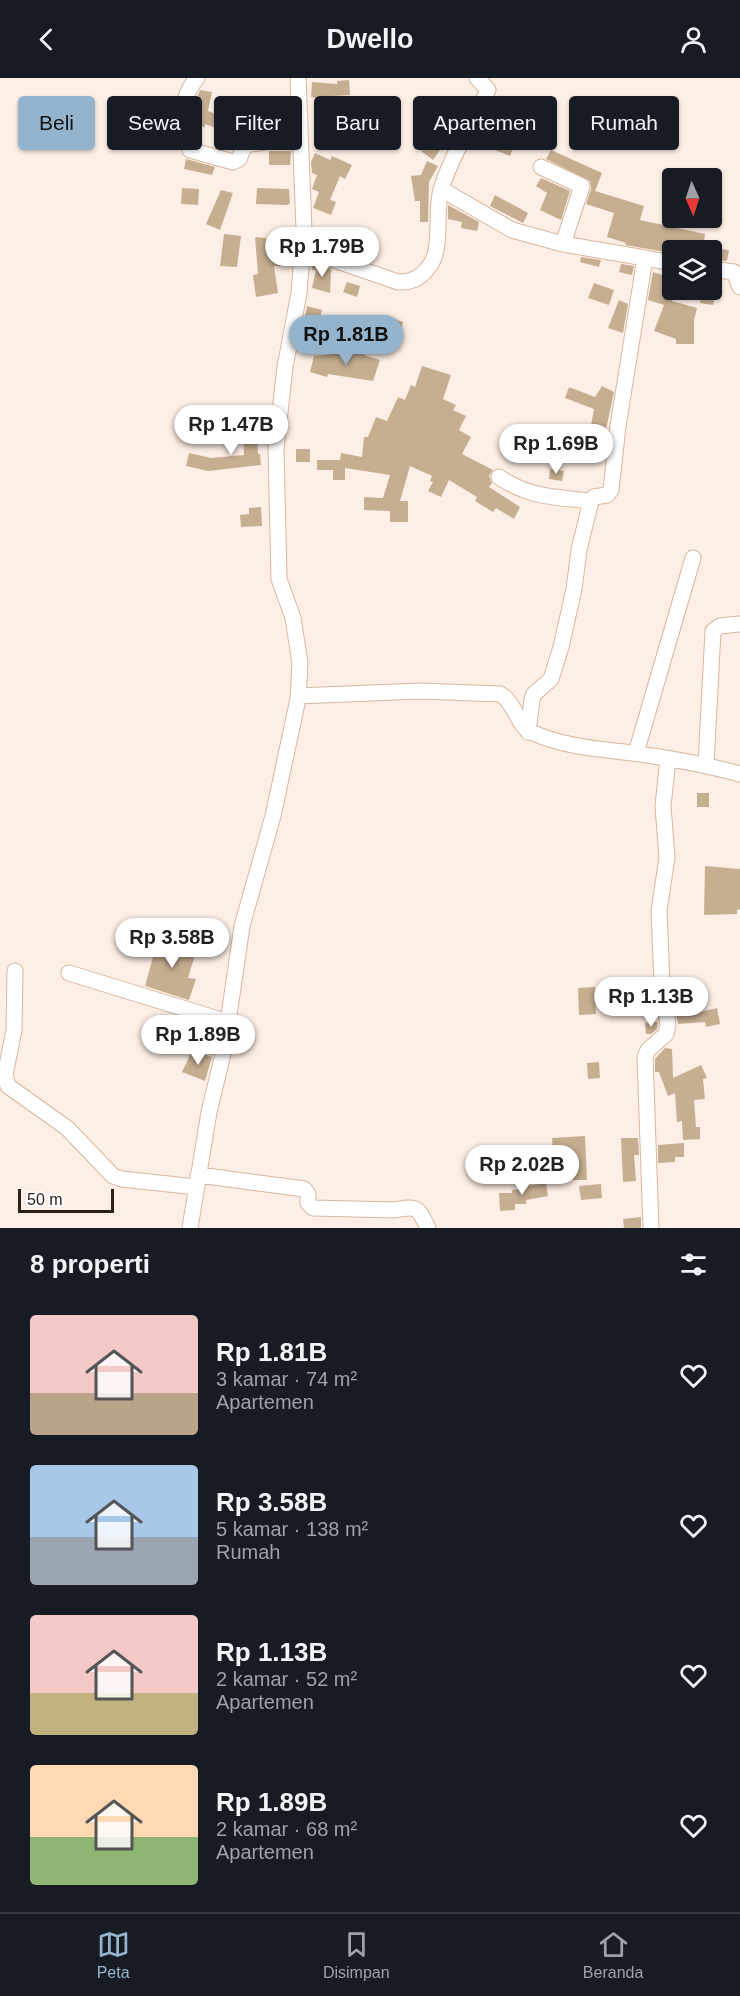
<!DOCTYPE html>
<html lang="id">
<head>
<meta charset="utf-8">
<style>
  body { margin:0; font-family:Arial,sans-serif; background:#20242c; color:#f1f3f6; height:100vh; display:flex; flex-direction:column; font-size:22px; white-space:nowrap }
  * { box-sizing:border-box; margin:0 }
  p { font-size:20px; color:#9ea1a6 }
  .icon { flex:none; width:33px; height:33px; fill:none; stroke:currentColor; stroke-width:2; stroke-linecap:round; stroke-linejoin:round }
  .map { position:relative; height:1150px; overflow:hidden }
  .sheet { display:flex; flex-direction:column; background:#171b24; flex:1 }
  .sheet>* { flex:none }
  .guide { position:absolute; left:18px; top:18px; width:705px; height:54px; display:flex; gap:12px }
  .needle { width:39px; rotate:177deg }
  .buttons { position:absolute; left:662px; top:90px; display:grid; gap:12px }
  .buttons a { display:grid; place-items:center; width:60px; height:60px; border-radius:6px; background:#171b24; box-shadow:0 2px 4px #0004; font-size:30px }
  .scale { position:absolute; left:18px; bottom:15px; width:96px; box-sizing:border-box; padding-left:6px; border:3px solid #2d2118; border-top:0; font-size:16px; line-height:21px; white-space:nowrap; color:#2d2118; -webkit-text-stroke:4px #fff; paint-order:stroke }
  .price { position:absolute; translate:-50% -51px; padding:0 14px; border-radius:21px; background:#fff; color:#222; font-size:20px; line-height:39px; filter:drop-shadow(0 2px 3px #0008) }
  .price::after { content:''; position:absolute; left:50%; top:36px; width:18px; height:14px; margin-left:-9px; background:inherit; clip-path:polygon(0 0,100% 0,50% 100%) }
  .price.active { background:#94b4cd; color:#111 }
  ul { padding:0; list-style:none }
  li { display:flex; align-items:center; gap:18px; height:150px; padding:0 30px }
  li span { display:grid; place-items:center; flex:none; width:168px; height:120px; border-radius:6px; color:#555 }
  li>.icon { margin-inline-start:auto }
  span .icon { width:72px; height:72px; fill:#fffc; stroke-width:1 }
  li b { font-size:26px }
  h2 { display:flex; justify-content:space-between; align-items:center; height:72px; padding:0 30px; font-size:26px }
  .chip { padding:0 21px; border-radius:6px; background:#171b24; box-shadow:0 2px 4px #0004; font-size:21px; line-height:54px }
  .chip.active { background:#94b4cd; color:#111 }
  header { display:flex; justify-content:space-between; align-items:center; height:78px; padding:0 30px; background:#171b24; font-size:27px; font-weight:600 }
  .tab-bar { display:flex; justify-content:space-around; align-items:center; height:84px; border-top:2px solid #363941; background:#171b24; font-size:16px; color:#9ea1a6 }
  .tab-bar a { display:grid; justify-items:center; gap:3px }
  .tab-bar .active { color:#94b4cd }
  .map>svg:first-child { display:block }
</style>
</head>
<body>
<header><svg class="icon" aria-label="back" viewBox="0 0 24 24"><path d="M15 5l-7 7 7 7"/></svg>Dwello<svg class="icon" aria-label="person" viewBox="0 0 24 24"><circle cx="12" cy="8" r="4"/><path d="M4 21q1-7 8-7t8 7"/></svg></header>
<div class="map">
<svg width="740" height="1150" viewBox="0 0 740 1150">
  <rect width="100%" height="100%" fill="#fdefe5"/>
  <!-- building -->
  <path fill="#c6ae91" d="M 349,2 L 350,17 L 331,18 L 329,20 L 330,45 L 360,56 L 317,57 L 316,20 L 311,19 L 312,4 L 337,6 L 337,3 Z
    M 200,12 L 212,14 L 208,33 L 237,43 L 235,47 L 262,47 L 258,55 L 240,59 L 205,46 L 205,49 L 195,47 L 194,27 Z
    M 371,22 L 396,24 L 394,39 L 370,36 Z
    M 272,27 L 288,27 L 288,32 L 271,37 Z
    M 368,48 L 380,54 L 373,68 L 360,62 Z
    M 480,49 L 516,63 L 510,78 L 477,65 L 475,71 L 469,69 Z
    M 433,57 L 445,65 L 433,82 L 421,73 Z
    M 551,72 L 602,95 L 595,113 L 644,128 L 640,142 L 705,156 L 703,172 L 672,172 L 672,175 L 625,167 L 626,165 L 607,159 L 614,135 L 586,126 L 591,111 L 590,103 L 546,81 Z
    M 269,73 L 291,73 L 290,87 L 269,87 Z
    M 315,75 L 330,82 L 332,78 L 352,87 L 345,101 L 340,98 L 330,122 L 336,124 L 331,137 L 313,130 L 319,114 L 312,111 L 317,97 L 312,95 L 311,84 Z
    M 186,81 L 215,89 L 212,97 L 184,91 Z
    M 427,83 L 438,88 L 429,104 L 428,144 L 420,144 L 420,123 L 415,123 L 411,98 L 421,97 Z
    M 541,100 L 570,113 L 561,142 L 540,132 L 547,115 L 536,108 Z
    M 182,110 L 199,111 L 198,127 L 181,126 Z
    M 257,110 L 289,111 L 290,125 L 288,127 L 256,126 Z
    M 221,112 L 233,115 L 220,152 L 206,146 Z
    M 495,117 L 528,135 L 523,145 L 490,128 Z
    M 448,127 L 479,144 L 477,153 L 461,150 L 462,144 L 448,141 Z
    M 324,152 L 362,156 L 358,180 L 321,167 Z
    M 224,156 L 241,158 L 237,189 L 220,188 Z
    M 255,159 L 266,160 L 266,174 L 280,173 L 282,188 L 274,188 L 278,215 L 256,219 L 253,197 L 258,196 Z
    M 711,170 L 729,172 L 727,183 L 711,181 Z
    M 581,179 L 601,182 L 599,189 L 580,184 Z
    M 312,185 L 331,191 L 330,215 L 312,210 L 316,192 L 312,192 Z
    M 621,186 L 634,188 L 632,197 L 619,194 Z
    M 653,194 L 672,200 L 672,223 L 697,230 L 694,242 L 694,266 L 676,266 L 676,261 L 654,253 L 664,227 L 648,222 Z
    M 347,204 L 360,208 L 357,219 L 343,214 Z
    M 594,205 L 614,212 L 609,227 L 588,220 Z
    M 702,212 L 716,212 L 713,227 L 700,225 Z
    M 619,222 L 628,226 L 623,255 L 608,250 Z
    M 307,228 L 322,232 L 317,255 L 321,255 L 318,270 L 299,267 Z
    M 392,240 L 403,244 L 399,258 L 388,254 Z
    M 354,274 L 364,275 L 364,277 L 380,282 L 373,303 L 328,296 L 327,299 L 310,294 L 314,278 Z
    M 422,288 L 451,297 L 443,321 L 456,327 L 453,332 L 466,338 L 459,352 L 471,359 L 462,376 L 493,392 L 489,398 L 492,405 L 489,409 L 520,429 L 514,441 L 496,430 L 493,434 L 475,423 L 477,419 L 449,402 L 441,419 L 428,413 L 433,404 L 430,403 L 432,398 L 410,388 L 400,423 L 408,423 L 408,444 L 390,444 L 390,433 L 364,432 L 364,419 L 383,420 L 390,397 L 345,390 L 345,402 L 333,402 L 333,392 L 317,392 L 317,382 L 340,382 L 341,375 L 362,379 L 364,359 L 368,359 L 376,339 L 387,343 L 398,319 L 405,322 L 411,307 L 415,309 Z
    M 602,308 L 614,314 L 605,356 L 590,353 L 594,331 L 565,320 L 569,309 L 595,319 Z
    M 257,349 L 258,376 L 260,376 L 261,387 L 208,393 L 186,388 L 189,375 L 211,380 L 244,377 L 243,350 Z
    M 296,371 L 310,371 L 310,384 L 296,384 Z
    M 550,391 L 564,393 L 562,403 L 549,401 Z
    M 261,429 L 262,448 L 241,449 L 240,437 L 249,436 L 249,430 Z
    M 697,715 L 709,715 L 709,729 L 697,729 Z
    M 705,788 L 740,791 L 740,831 L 737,832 L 737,836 L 704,837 Z
    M 158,861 L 197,870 L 188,900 L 196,901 L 189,922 L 145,908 Z
    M 595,909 L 596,936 L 579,937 L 578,910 Z
    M 697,919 L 700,934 L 717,930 L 720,946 L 706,949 L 705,944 L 678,946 L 674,922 Z
    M 658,944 L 657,951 L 651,956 L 646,956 L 645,945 Z
    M 665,970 L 672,971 L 673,1000 L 701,987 L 707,1000 L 703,1001 L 705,1021 L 694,1022 L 696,1049 L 700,1049 L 700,1061 L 683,1062 L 682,1043 L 677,1044 L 675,1015 L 668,1018 L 659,994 L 655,994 L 655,981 Z
    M 192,973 L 212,979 L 205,1003 L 182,994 Z
    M 599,984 L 600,1000 L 588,1001 L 587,985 Z
    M 585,1058 L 587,1102 L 573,1102 L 572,1077 L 553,1078 L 552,1060 Z
    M 621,1060 L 638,1060 L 639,1077 L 634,1077 L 636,1103 L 623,1104 Z
    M 684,1065 L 684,1079 L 675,1079 L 675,1084 L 658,1085 L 658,1067 Z
    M 546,1105 L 548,1118 L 526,1122 L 526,1126 L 515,1126 L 515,1132 L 500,1133 L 499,1115 L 512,1115 L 512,1112 L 528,1110 L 528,1108 Z
    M 601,1106 L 602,1120 L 581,1122 L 579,1108 Z
    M 641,1139 L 641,1150 L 624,1150 L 623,1141 Z"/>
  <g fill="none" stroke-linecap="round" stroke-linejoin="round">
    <defs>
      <path id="street" d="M 197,0 C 177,23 184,45 190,72 L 233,84 L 239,81 L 245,67 L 264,64 L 273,47 L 300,39
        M 541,89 L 582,108 L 563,166
        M 441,111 L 512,152 L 563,166 L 645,180
        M 302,171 L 398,204 C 413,205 424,198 432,184 C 441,168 436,136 440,116 C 445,92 468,51 480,28 C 483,22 486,18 488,12 L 477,0
        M 711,191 L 734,194 L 740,209
        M 499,399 C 530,420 555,419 591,423
        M 298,618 L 420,613 L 500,616 C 515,624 518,649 531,654 C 566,670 603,671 640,676 C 674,681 707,687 740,696
        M 528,654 L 532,621 L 534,616 L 551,601 L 561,569 L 574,511 L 579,472 L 591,423 L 594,419 L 607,417 L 611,412 L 618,348 L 645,180 L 672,185
        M 636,675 L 693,480
        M 706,687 L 713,553 L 720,548 L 740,546
        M 15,893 L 14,952 L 5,997 L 8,1008 L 67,1050 L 113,1098 L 122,1101 L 196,1109
        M 69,895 L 228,944
        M 198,1097 L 304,1111 L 308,1116 L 308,1125 L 313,1130 L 395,1132 C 418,1127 418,1130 428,1150
        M 190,1150 L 209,1034 L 224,972 L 242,848 L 273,738 L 298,621 L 300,585 L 293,540 L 279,501 L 276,371 L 285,289 L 299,215 L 304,151 L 298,0
        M 651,1150 L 645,979 L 648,972 L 666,956 L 668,947 L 662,905 L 659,833 L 667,779 L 663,728 L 668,681"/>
    </defs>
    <!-- street casing -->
    <use href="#street" stroke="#d6b79f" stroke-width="17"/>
    <!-- street -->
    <use href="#street" stroke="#fff" stroke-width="15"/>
  </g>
</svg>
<div class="buttons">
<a><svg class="needle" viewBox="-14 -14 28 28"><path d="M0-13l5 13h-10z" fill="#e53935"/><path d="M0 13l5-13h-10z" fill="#9ea1a6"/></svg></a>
<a><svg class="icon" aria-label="layers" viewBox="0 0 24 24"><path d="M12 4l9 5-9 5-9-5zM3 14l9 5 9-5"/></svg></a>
</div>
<div class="scale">50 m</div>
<b class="price" style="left:322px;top:200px">Rp 1.79B</b>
<b class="price active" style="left:346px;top:288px">Rp 1.81B</b>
<b class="price" style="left:231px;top:378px">Rp 1.47B</b>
<b class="price" style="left:556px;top:397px">Rp 1.69B</b>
<b class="price" style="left:172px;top:891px">Rp 3.58B</b>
<b class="price" style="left:651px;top:950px">Rp 1.13B</b>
<b class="price" style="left:198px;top:988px">Rp 1.89B</b>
<b class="price" style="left:522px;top:1118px">Rp 2.02B</b>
<div class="guide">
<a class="chip active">Beli</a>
<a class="chip">Sewa</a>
<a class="chip">Filter</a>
<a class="chip">Baru</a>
<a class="chip">Apartemen</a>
<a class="chip">Rumah</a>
</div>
</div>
<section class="sheet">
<h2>8 properti<svg class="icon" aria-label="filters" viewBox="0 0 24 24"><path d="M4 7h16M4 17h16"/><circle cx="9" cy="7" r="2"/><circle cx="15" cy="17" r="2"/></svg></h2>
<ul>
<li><span style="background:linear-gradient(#f6c9c9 65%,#b9a48a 0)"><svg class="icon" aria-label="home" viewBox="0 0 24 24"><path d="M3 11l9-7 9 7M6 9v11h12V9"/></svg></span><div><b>Rp 1.81B</b><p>3 kamar · 74 m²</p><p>Apartemen</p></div><svg class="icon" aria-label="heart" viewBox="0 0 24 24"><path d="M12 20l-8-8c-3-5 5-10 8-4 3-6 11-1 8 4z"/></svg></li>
<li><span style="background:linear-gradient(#a9c7e8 60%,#9aa5b1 0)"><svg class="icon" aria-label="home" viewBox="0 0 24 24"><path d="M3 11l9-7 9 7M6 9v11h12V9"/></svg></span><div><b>Rp 3.58B</b><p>5 kamar · 138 m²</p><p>Rumah</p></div><svg class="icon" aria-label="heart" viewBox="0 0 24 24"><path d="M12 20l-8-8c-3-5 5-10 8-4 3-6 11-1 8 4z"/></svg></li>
<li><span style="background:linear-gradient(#f6c9c9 65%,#c2b280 0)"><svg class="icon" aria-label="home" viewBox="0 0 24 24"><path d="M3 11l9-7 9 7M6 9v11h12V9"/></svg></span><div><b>Rp 1.13B</b><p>2 kamar · 52 m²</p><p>Apartemen</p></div><svg class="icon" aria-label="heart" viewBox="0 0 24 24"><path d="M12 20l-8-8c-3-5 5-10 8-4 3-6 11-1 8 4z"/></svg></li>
<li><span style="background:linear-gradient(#ffd9b3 60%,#8fb573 0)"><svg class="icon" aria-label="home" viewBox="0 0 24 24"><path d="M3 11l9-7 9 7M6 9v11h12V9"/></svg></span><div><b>Rp 1.89B</b><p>2 kamar · 68 m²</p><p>Apartemen</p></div><svg class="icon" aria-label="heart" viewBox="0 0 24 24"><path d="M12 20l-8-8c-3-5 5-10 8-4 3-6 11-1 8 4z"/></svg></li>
</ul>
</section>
<nav class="tab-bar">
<a class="active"><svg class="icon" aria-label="map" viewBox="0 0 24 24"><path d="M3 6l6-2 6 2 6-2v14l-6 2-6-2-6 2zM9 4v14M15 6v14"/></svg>Peta</a>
<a><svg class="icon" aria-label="saved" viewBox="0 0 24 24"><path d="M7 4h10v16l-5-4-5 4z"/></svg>Disimpan</a>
<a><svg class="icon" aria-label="home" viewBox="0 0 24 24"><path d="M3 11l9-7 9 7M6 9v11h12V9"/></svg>Beranda</a>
</nav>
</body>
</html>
